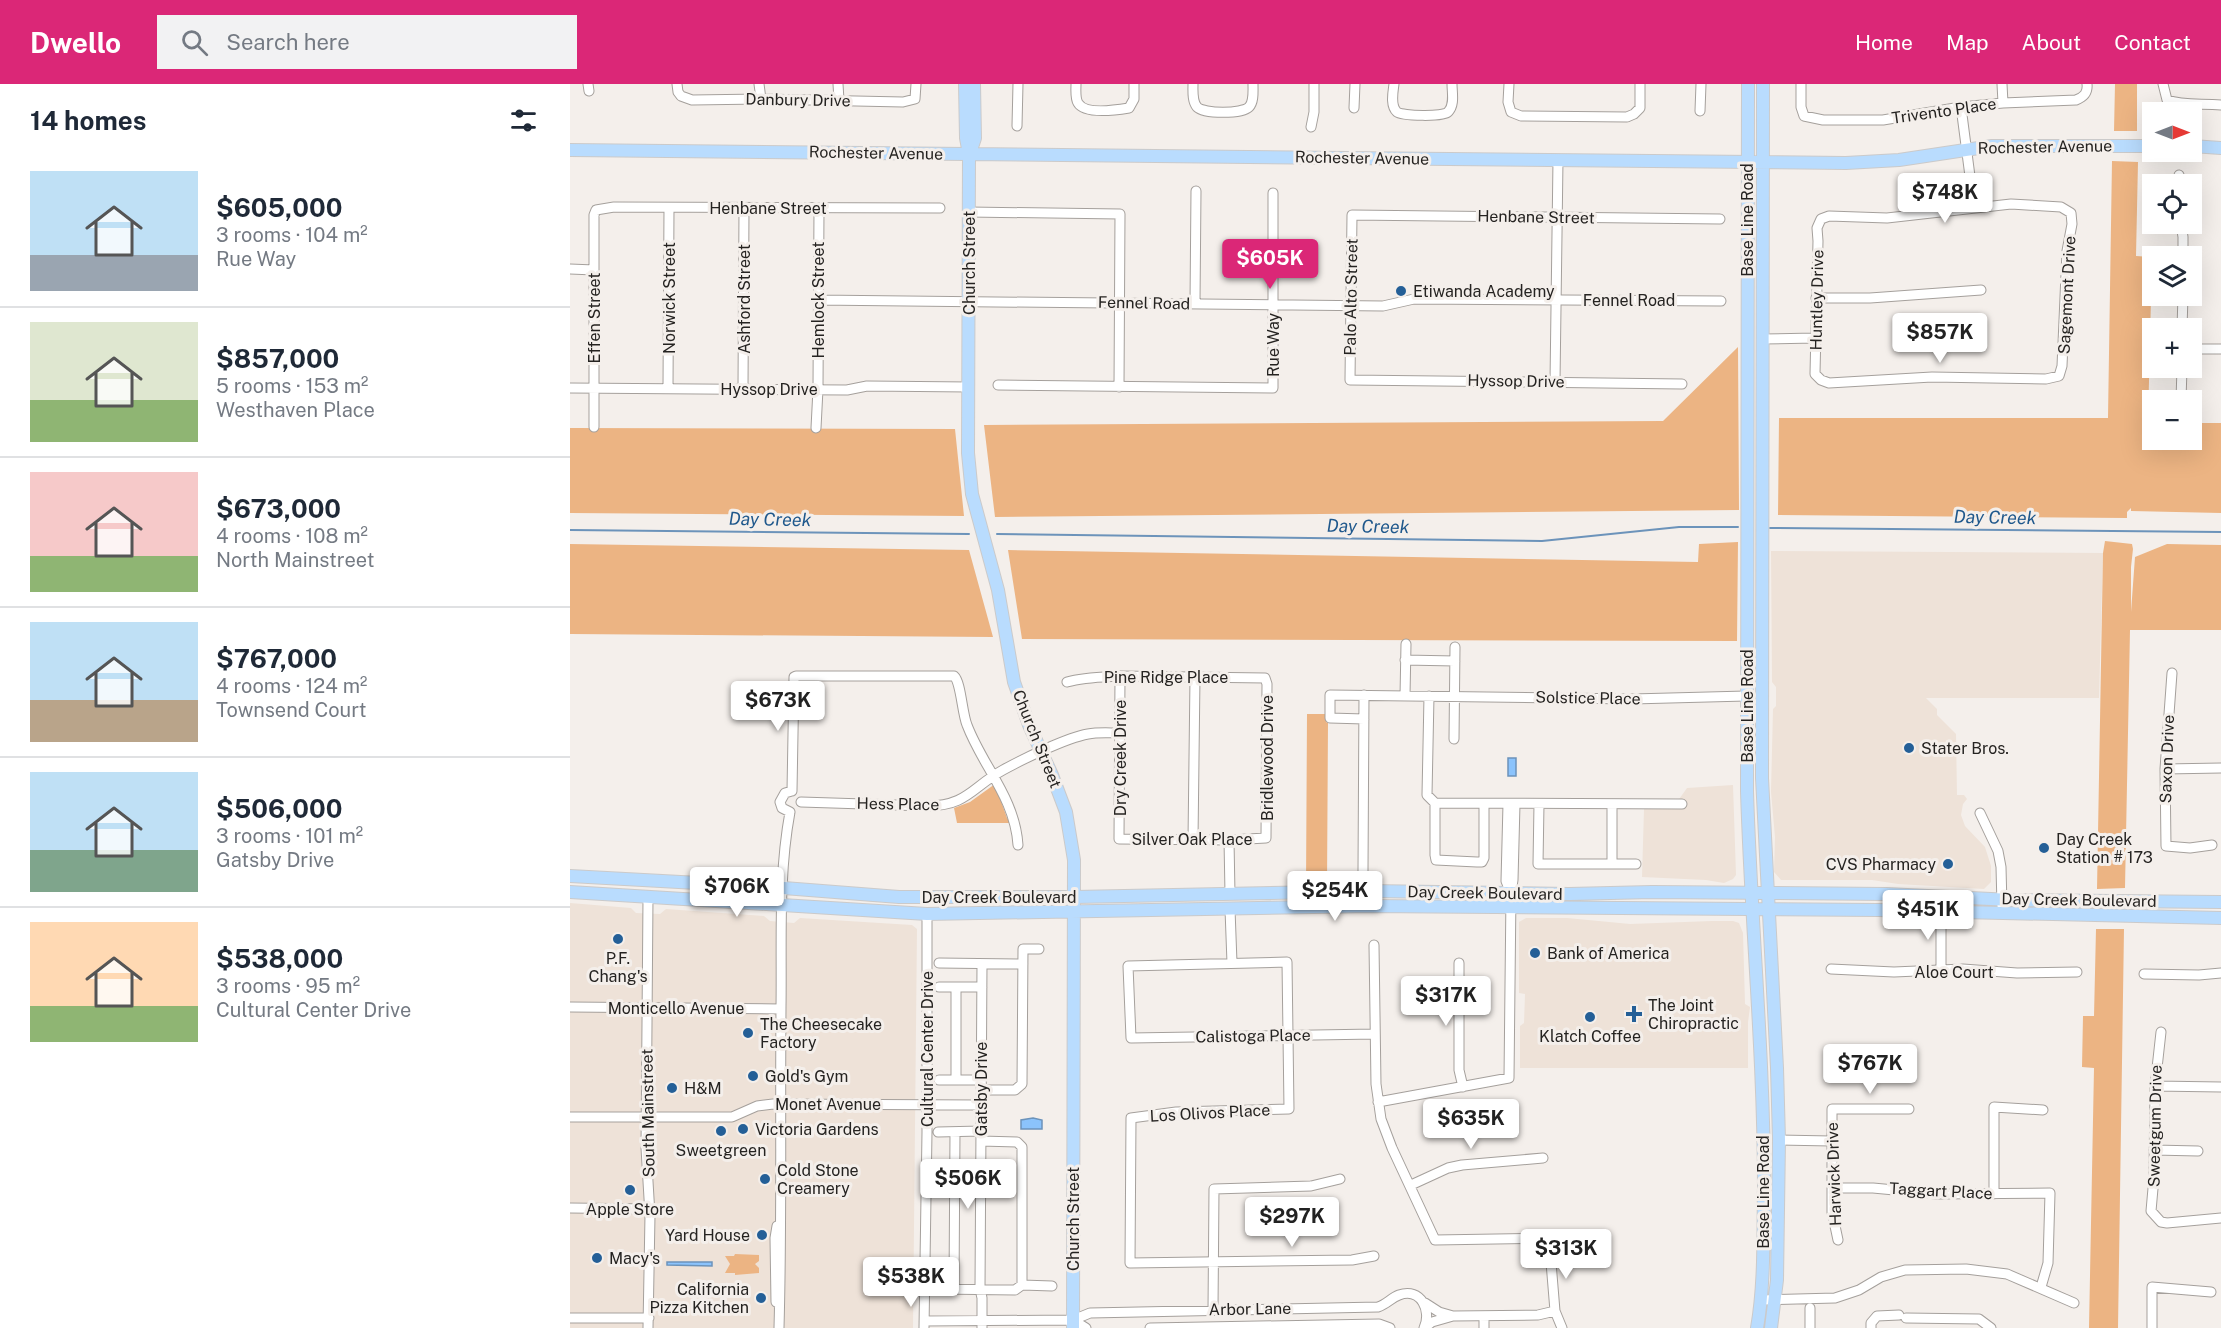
<!DOCTYPE html>
<html lang="en">
<head>
<meta charset="utf-8">
<style>
  body { margin:0; font-family:"Public Sans",sans-serif; background:#f2f2f3; color:#1f2937; height:100vh; display:flex; flex-direction:column; font-size:22px; white-space:nowrap }
  * { box-sizing:border-box; margin:0 }
  p { font-size:20px; color:#747a83 }
  .icon { flex:none; width:33px; height:33px; fill:none; stroke:currentColor; stroke-width:2; stroke-linecap:round; stroke-linejoin:round }
  .map { position:relative; flex:1; overflow:hidden }
  .details { display:flex; flex-direction:column; background:#fff; width:570px }
  .details>* { flex:none }
  .needle { width:39px; rotate:90deg }
  .fabs { position:absolute; left:1572px; top:18px; display:grid; gap:12px }
  .fabs a { display:grid; place-items:center; width:60px; height:60px; border-radius:0px; background:#fff; box-shadow:0 6px 24px #0002; font-size:30px }
  .price { position:absolute; translate:-50% -51px; padding:0 14px; border-radius:6px; background:#fff; color:#222; font-size:20px; line-height:39px; filter:drop-shadow(0 2px 3px #0008) }
  .price::after { content:''; position:absolute; left:50%; top:36px; width:18px; height:14px; margin-left:-9px; background:inherit; clip-path:polygon(0 0,100% 0,50% 100%) }
  .price.on { background:#db2777; color:#fff }
  ul { padding:0; list-style:none }
  li { display:flex; align-items:center; gap:18px; height:150px; padding:0 30px }
  li+li { border-top:2px solid #e0e1e3 }
  li span { display:grid; place-items:center; flex:none; width:168px; height:120px; border-radius:0px; color:#555 }
  li>.icon { margin-inline-start:auto }
  span .icon { width:72px; height:72px; fill:#fffc; stroke-width:1 }
  li b { font-size:26px }
  h2 { display:flex; justify-content:space-between; align-items:center; height:72px; padding:0 30px; font-size:26px }
  header { display:flex; align-items:center; gap:36px; box-sizing:border-box; height:84px; padding:0 30px; background:#db2777; color:#fff }
  header strong { font-size:28px }
  nav { display:flex; gap:33px; margin-inline-start:auto; font-size:21px }
  .search { width:420px; height:54px; background:#f2f2f3; display:flex; align-items:center; gap:15px; box-sizing:border-box; padding:0 21px; border-radius:0px; color:#747a83; font-size:22px }
  main { display:flex; flex:1; min-height:0 }
  .map>svg:first-child { display:block }
</style>
</head>
<body>
<header>
<strong>Dwello</strong>
<div class="search"><svg class="icon" aria-label="search" viewBox="0 0 24 24"><circle cx="10" cy="10" r="6"/><path d="M15 15l6 6"/></svg>Search here</div>
<nav><a>Home</a><a>Map</a><a>About</a><a>Contact</a></nav>
</header>
<main>
<section class="details">
<h2>14 homes<svg class="icon" aria-label="filters" viewBox="0 0 24 24"><path d="M4 7h16M4 17h16"/><circle cx="9" cy="7" r="2"/><circle cx="15" cy="17" r="2"/></svg></h2>
<ul>
<li><span style="background:linear-gradient(#bfe0f5 70%,#9aa5b1 0)"><svg class="icon" aria-label="home" viewBox="0 0 24 24"><path d="M3 11l9-7 9 7M6 9v11h12V9"/></svg></span><div><b>$605,000</b><p>3 rooms · 104 m²</p><p>Rue Way</p></div></li>
<li><span style="background:linear-gradient(#dfe7d0 65%,#8fb573 0)"><svg class="icon" aria-label="home" viewBox="0 0 24 24"><path d="M3 11l9-7 9 7M6 9v11h12V9"/></svg></span><div><b>$857,000</b><p>5 rooms · 153 m²</p><p>Westhaven Place</p></div></li>
<li><span style="background:linear-gradient(#f6c9c9 70%,#8fb573 0)"><svg class="icon" aria-label="home" viewBox="0 0 24 24"><path d="M3 11l9-7 9 7M6 9v11h12V9"/></svg></span><div><b>$673,000</b><p>4 rooms · 108 m²</p><p>North Mainstreet</p></div></li>
<li><span style="background:linear-gradient(#bfe0f5 65%,#b9a48a 0)"><svg class="icon" aria-label="home" viewBox="0 0 24 24"><path d="M3 11l9-7 9 7M6 9v11h12V9"/></svg></span><div><b>$767,000</b><p>4 rooms · 124 m²</p><p>Townsend Court</p></div></li>
<li><span style="background:linear-gradient(#bfe0f5 65%,#7fa58c 0)"><svg class="icon" aria-label="home" viewBox="0 0 24 24"><path d="M3 11l9-7 9 7M6 9v11h12V9"/></svg></span><div><b>$506,000</b><p>3 rooms · 101 m²</p><p>Gatsby Drive</p></div></li>
<li><span style="background:linear-gradient(#ffd9b3 70%,#8fb573 0)"><svg class="icon" aria-label="home" viewBox="0 0 24 24"><path d="M3 11l9-7 9 7M6 9v11h12V9"/></svg></span><div><b>$538,000</b><p>3 rooms · 95 m²</p><p>Cultural Center Drive</p></div></li>
</ul>
</section>
<div class="map">
<svg width="1651" height="1244" viewBox="0 0 1651 1244">
  <rect width="100%" height="100%" fill="#f4efeb"/>
  <!-- built -->
  <path fill="#eee2d8" d="M 1201,467 L 1533,469 L 1529,614 L 1356,614 L 1367,625 L 1367,631 L 1386,650 L 1387,711 L 1394,711 L 1397,715 L 1393,720 L 1391,731 L 1395,742 L 1415,763 L 1421,782 L 1421,798 L 1414,805 L 1328,800 L 1302,796 L 1211,796 L 1204,788 L 1205,753 L 1201,708 L 1203,625 L 1206,622 L 1206,603 L 1202,598 Z
    M 1163,701 L 1166,791 L 1163,795 L 1154,799 L 1136,796 L 1072,793 L 1074,725 L 1078,717 L 1107,718 L 1117,704 Z
    M 0,819 L 61,824 L 66,829 L 90,830 L 96,825 L 194,832 L 200,837 L 224,839 L 230,834 L 342,841 L 347,845 L 343,1244 L 0,1244 Z
    M 956,834 L 997,834 L 1060,840 L 1142,837 L 1163,837 L 1169,839 L 1173,849 L 1175,920 L 1180,923 L 1178,938 L 1178,984 L 950,984 L 950,942 L 954,939 L 955,910 L 949,909 L 949,838 Z"/>
  <!-- green -->
  <path fill="#ecb483" d="M 1545,0 L 1567,0 L 1567,47 L 1544,47 Z
    M 1542,77 L 1568,78 L 1566,172 L 1582,173 L 1578,338 L 1582,339 L 1582,356 L 1622,356 L 1622,339 L 1651,339 L 1651,429 L 1561,427 L 1561,424 L 1557,428 L 1557,434 L 1208,431 L 1209,334 L 1538,334 Z
    M 1168,263 L 1169,426 L 425,433 L 414,341 L 1093,337 Z
    M 0,344 L 385,345 L 394,432 L 0,429 Z
    M 1535,457 L 1562,460 L 1563,465 L 1561,483 L 1561,528 L 1565,473 L 1597,460 L 1651,461 L 1651,546 L 1560,546 L 1555,804 L 1527,805 L 1533,469 Z
    M 1168,458 L 1167,557 L 452,555 L 438,466 L 1128,478 L 1129,460 Z
    M 0,460 L 399,466 L 423,553 L 0,550 Z
    M 737,630 L 756,630 L 756,638 L 758,639 L 757,802 L 736,802 Z
    M 425,700 L 437,734 L 441,739 L 387,739 L 384,724 L 400,718 Z
    M 1526,845 L 1554,845 L 1548,1244 L 1519,1244 L 1524,984 L 1512,983 L 1513,932 L 1524,932 Z
    M 165,1170 L 189,1171 L 189,1177 L 185,1180 L 189,1184 L 189,1189 L 165,1191 L 165,1189 L 155,1189 L 160,1180 L 155,1172 L 164,1172 Z"/>
  <!-- water -->
  <path fill="#8bc3fc" stroke="#6c93ba" stroke-width="1.5" d="M 938,674 L 946,674 L 946,692 L 938,692 Z
    M 463,1034 L 472,1036 L 472,1045 L 451,1045 L 451,1036 Z
    M 97,1178 L 142,1178 L 142,1182 L 97,1181 Z"/>
  <g fill="none" stroke-linecap="round" stroke-linejoin="round">
    <!-- stream -->
    <path stroke="#6c93ba" stroke-width="2" d="M 1200,444 L 1651,448
      M 0,446 L 399,450
      M 427,450 L 972,457 L 1109,443 L 1168,443"/>
    <defs>
      <path id="minor" d="M 18,0 L 19,7
        M 107,0 L 108,8 L 111,12 L 122,16 L 191,15 L 333,18 L 345,15 L 346,0
        M 189,0 L 191,15
        M 268,0 L 269,16
        M 506,0 C 506,6 505,14 508,19 C 515,31 547,26 559,24 L 564,15 L 564,0
        M 623,0 C 623,7 622,17 627,23 C 634,30 672,30 679,23 C 684,18 683,7 683,0
        M 824,0 C 823,8 820,22 827,28 C 832,32 874,33 878,28 C 885,21 882,9 882,0
        M 939,0 L 938,18 L 941,28 L 951,32 L 1057,33 L 1064,30 L 1070,24 L 1070,0
        M 1231,0 L 1231,23 L 1234,32 L 1253,36 L 1313,36 L 1391,23 L 1433,19 L 1506,16 C 1514,13 1518,9 1517,0
        M 1432,0 L 1433,19
        M 1593,0 L 1597,16 C 1613,22 1633,19 1651,21
        M 1391,23 L 1404,123
        M 784,24 L 785,0
        M 1130,27 L 1131,0
        M 447,42 L 448,0
        M 741,43 L 744,28 L 744,0
        M 1608,100 L 1609,91
        M 1441,120 L 1491,123 L 1501,129 L 1502,140 L 1497,167 L 1492,282 L 1489,292 L 1476,295 L 1362,293 L 1259,299 L 1251,296 L 1245,290 L 1248,157 L 1247,144 L 1251,135 L 1259,132 L 1317,134 Z
        M 399,128 L 550,130 L 549,303
        M 1611,140 L 1613,153 L 1613,172
        M 0,185 L 24,186
        M 1246,214 L 1300,214 L 1411,206
        M 247,216 L 813,222 L 844,215 L 1151,217
        M 625,219 L 626,107
        M 1612,244 L 1613,212
        M 1192,255 L 1245,254
        M 1622,265 L 1651,265
        M 985,298 L 988,76
        M 1112,300 L 780,296 L 782,131 L 1150,135
        M 428,301 L 703,304 L 703,109
        M 0,304 L 277,306 L 297,302 L 399,303
        M 98,304 L 99,124
        M 173,305 L 174,124
        M 1611,316 L 1612,284
        M 24,343 L 24,131 L 26,126 L 44,123 L 370,124
        M 246,344 L 248,305 L 249,124
        M 835,576 L 885,577
        M 1602,589 L 1595,685 L 1596,762 L 1620,764 L 1642,761
        M 497,598 C 514,593 532,593 550,592 L 695,594 L 697,600 L 696,754 L 659,756 L 549,755 L 550,592
        M 835,612 L 836,560
        M 859,612 L 857,711 L 865,719 L 1112,720
        M 794,635 L 760,634 L 760,611 L 1062,615 L 1176,612
        M 884,655 L 885,563
        M 1595,685 L 1651,684
        M 222,707 L 224,593 L 226,592 L 384,592 C 391,598 392,629 397,641 C 413,683 445,714 448,761
        M 231,718 L 357,722 C 397,722 402,703 433,686 C 453,675 496,654 518,650 C 528,648 539,649 550,649
        M 865,719 L 865,771 L 866,776 L 907,778 L 912,778 L 914,774 L 914,720
        M 938,720 L 936,797 L 940,807
        M 969,720 L 968,780 L 1042,780 L 1042,720
        M 220,728 L 212,724 L 210,718 L 215,709 L 222,707
        M 1410,729 L 1428,767 L 1431,783 L 1432,822
        M 623,756 L 625,593
        M 659,756 L 660,810
        M 1042,780 L 1066,780
        M 793,787 L 794,611
        M 78,814 L 76,1064 L 80,1131 L 78,1244
        M 660,825 L 662,879
        M 804,861 L 806,1000 L 811,1035 L 822,1064 L 865,1156 L 979,1154 L 985,1227 L 992,1244
        M 369,879 L 453,880
        M 889,879 L 889,986 L 893,1003
        M 1261,885 L 1324,888 L 1393,885 L 1447,889 L 1507,888
        M 1371,885 L 1371,828
        M 1574,890 L 1629,891 L 1651,889
        M 369,903 L 412,903
        M 0,923 L 211,925
        M 1591,948 L 1585,1002 L 1584,1093 L 1581,1127 L 1591,1138 L 1597,1139 L 1651,1134
        M 369,996 L 411,996
        M 386,996 L 386,903
        M 1585,1002 L 1651,1003
        M 412,1006 L 445,1006 L 452,1000 L 453,865 L 469,865
        M 808,1018 L 939,994 L 941,809 L 943,796 L 945,720
        M 0,1033 L 162,1033 L 187,1022 L 203,1020 L 411,1021
        M 368,1048 L 411,1047
        M 1209,1056 L 1261,1057
        M 411,1057 L 447,1058 L 452,1063 L 452,1201
        M 1584,1066 L 1628,1067
        M 841,1101 L 878,1084 L 892,1081 L 973,1074
        M 1262,1104 L 1303,1104 L 1367,1110 L 1480,1109 L 1478,1179 L 1471,1203
        M 1424,1110 L 1424,1023 L 1473,1026
        M 0,1124 L 80,1125
        M 1268,1156 L 1262,1128 L 1262,1025 L 1339,1025
        M 804,1172 L 782,1176 L 560,1179 L 561,1034 L 606,1028 L 719,1025 L 717,878 L 558,882 L 561,954 L 805,950
        M 368,1205 L 445,1206 L 452,1201 L 482,1202
        M 384,1205 L 385,1048
        M 1191,1216 L 1265,1214 L 1289,1206 L 1311,1193 L 1335,1186 L 1396,1185 L 1437,1190 L 1504,1219
        M 206,1218 L 205,1154 L 207,1142
        M 643,1226 L 644,1105 L 741,1102 L 770,1095
        M 883,1232 L 968,1231 L 985,1227
        M 914,1232 L 914,1244
        M 0,1234 L 79,1234
        M 1336,1234 L 1409,1235 L 1421,1244
        M 354,1237 L 503,1236
        M 209,1244 C 212,1138 210,1031 211,924 C 212,859 208,793 220,728
        M 354,1244 L 357,1048 L 357,830
        M 412,1244 L 412,1214 L 410,1205 L 412,880
        M 516,1244 L 503,1236 L 520,1229 L 808,1223 C 817,1220 821,1214 829,1211 C 851,1203 862,1227 854,1244
        M 580,1244 L 809,1240 L 820,1244
        M 854,1244 L 862,1238 L 883,1232 L 869,1228 L 855,1219
        M 1240,1244 L 1240,1224
        M 1301,1244 L 1301,1239 L 1307,1232 L 1329,1231
        M 1582,1244 L 1582,1203 L 1641,1208"/>
      <path id="major" d="M 395,0 L 396,54 L 399,70 L 398,369 L 402,410 L 428,506 L 444,598 L 459,641 L 482,691 L 496,728 L 504,776 L 503,1244
        M 1178,0 L 1177,707 C 1181,839 1194,971 1194,1103 C 1193,1150 1195,1198 1187,1244
        M 1193,0 L 1192,694 L 1207,984 L 1209,1056 L 1207,1196 L 1201,1244
        M 1622,62 L 1651,64
        M 0,66 L 1276,79 L 1329,76 L 1422,62 L 1582,62
        M 400,69 L 405,54 L 404,0
        M 0,792 L 201,803 L 329,813 L 505,813 L 799,807 L 999,810 L 1082,808 L 1316,810 L 1442,816 L 1651,818
        M 0,808 L 357,830 L 800,822 L 1308,826 L 1651,834"/>
    </defs>
    <!-- minor casing -->
    <use href="#minor" stroke="#a5a09c" stroke-width="11"/>
    <!-- major casing -->
    <use href="#major" stroke="#cbcaca" stroke-width="14"/>
    <!-- minor -->
    <use href="#minor" stroke="#fff" stroke-width="9"/>
    <!-- major -->
    <use href="#major" stroke="#b9dcfe" stroke-width="12"/>
  </g>
  <!-- markers -->
  <g fill="#245f97" stroke="#f4efeb" stroke-width="2">
    <circle cx="831" cy="207" r="6"/>
    <circle cx="1339" cy="664" r="6"/>
    <circle cx="1474" cy="764" r="6"/>
    <circle cx="1378" cy="780" r="6"/>
    <circle cx="48" cy="855" r="6"/>
    <circle cx="965" cy="869" r="6"/>
    <path d="M1061 921h6v6h6v6h-6v6h-6v-6h-6v-6h6z"/>
    <circle cx="1020" cy="933" r="6"/>
    <circle cx="178" cy="949" r="6"/>
    <circle cx="183" cy="992" r="6"/>
    <circle cx="102" cy="1004" r="6"/>
    <circle cx="173" cy="1045" r="6"/>
    <circle cx="151" cy="1047" r="6"/>
    <circle cx="195" cy="1095" r="6"/>
    <circle cx="60" cy="1106" r="6"/>
    <circle cx="192" cy="1151" r="6"/>
    <circle cx="27" cy="1174" r="6"/>
    <circle cx="191" cy="1214" r="6"/>
  </g>
  <g text-anchor="middle" dominant-baseline="central" stroke-width="6" stroke-linejoin="round" paint-order="stroke">
    <!-- street labels -->
    <g font-size="16" fill="#252321" stroke="#f4efeb">
      <text transform="translate(228 16) rotate(1)">Danbury Drive</text>
      <text transform="translate(1374 27) rotate(-8)">Trivento Place</text>
      <text transform="translate(1475 63) rotate(-1)">Rochester Avenue</text>
      <text transform="translate(306 69) rotate(1)">Rochester Avenue</text>
      <text transform="translate(792 74) rotate(1)">Rochester Avenue</text>
      <text x="198" y="124">Henbane Street</text>
      <text transform="translate(966 133) rotate(1)">Henbane Street</text>
      <text transform="translate(1177 136) rotate(-90)">Base Line Road</text>
      <text transform="translate(399 179) rotate(-90)">Church Street</text>
      <text transform="translate(1497 211) rotate(-87)">Sagemont Drive</text>
      <text transform="translate(781 213) rotate(-89)">Palo Alto Street</text>
      <text transform="translate(99 214) rotate(-90)">Norwick Street</text>
      <text transform="translate(174 215) rotate(-90)">Ashford Street</text>
      <text transform="translate(248 216) rotate(-90)">Hemlock Street</text>
      <text x="1059" y="216">Fennel Road</text>
      <text transform="translate(1247 216) rotate(-89)">Huntley Drive</text>
      <text transform="translate(574 219) rotate(1)">Fennel Road</text>
      <text transform="translate(24 234) rotate(-90)">Effen Street</text>
      <text transform="translate(703 261) rotate(-90)">Rue Way</text>
      <text transform="translate(946 297) rotate(1)">Hyssop Drive</text>
      <text x="199" y="305">Hyssop Drive</text>
      <text x="596" y="593">Pine Ridge Place</text>
      <text transform="translate(1018 614) rotate(1)">Solstice Place</text>
      <text transform="translate(1177 622) rotate(-90)">Base Line Road</text>
      <text transform="translate(467 655) rotate(68)">Church Street</text>
      <text transform="translate(550 674) rotate(-90)">Dry Creek Drive</text>
      <text transform="translate(697 674) rotate(-90)">Bridlewood Drive</text>
      <text transform="translate(1597 675) rotate(-88)">Saxon Drive</text>
      <text transform="translate(328 720) rotate(1)">Hess Place</text>
      <text x="622" y="755">Silver Oak Place</text>
      <text transform="translate(915 809) rotate(1)">Day Creek Boulevard</text>
      <text x="429" y="813">Day Creek Boulevard</text>
      <text transform="translate(1509 816) rotate(1)">Day Creek Boulevard</text>
      <text x="1384" y="888">Aloe Court</text>
      <text x="106" y="924">Monticello Avenue</text>
      <text transform="translate(683 952) rotate(-1)">Calistoga Place</text>
      <text transform="translate(357 965) rotate(-90)">Cultural Center Drive</text>
      <text transform="translate(411 1005) rotate(-90)">Gatsby Drive</text>
      <text x="258" y="1020">Monet Avenue</text>
      <text transform="translate(78 1029) rotate(-91)">South Mainstreet</text>
      <text transform="translate(640 1029) rotate(-3)">Los Olivos Place</text>
      <text transform="translate(1585 1042) rotate(-89)">Sweetgum Drive</text>
      <text transform="translate(1264 1090) rotate(-92)">Harwick Drive</text>
      <text transform="translate(1371 1107) rotate(3)">Taggart Place</text>
      <text transform="translate(1193 1108) rotate(-90)">Base Line Road</text>
      <text transform="translate(503 1135) rotate(-90)">Church Street</text>
      <text transform="translate(680 1225) rotate(-1)">Arbor Lane</text>
    </g>
    <!-- poi labels -->
    <g font-size="16" fill="#252321" stroke="#f4efeb" text-anchor="start">
      <text x="843" y="207">Etiwanda Academy</text>
      <text x="1351" y="664">Stater Bros.</text>
      <text x="1486" y="755">Day Creek<tspan x="1486" dy="18">Station # 173</tspan></text>
      <text x="1366" y="780" text-anchor="end">CVS Pharmacy</text>
      <text x="977" y="869">Bank of America</text>
      <text x="48" y="874" text-anchor="middle">P.F.<tspan x="48" dy="18">Chang's</tspan></text>
      <text x="1078" y="921">The Joint<tspan x="1078" dy="18">Chiropractic</tspan></text>
      <text x="190" y="940">The Cheesecake<tspan x="190" dy="18">Factory</tspan></text>
      <text x="1020" y="952" text-anchor="middle">Klatch Coffee</text>
      <text x="195" y="992">Gold's Gym</text>
      <text x="114" y="1004">H&amp;M</text>
      <text x="185" y="1045">Victoria Gardens</text>
      <text x="151" y="1066" text-anchor="middle">Sweetgreen</text>
      <text x="207" y="1086">Cold Stone<tspan x="207" dy="18">Creamery</tspan></text>
      <text x="60" y="1125" text-anchor="middle">Apple Store</text>
      <text x="180" y="1151" text-anchor="end">Yard House</text>
      <text x="39" y="1174">Macy's</text>
      <text x="179" y="1205" text-anchor="end">California<tspan x="179" dy="18">Pizza Kitchen</tspan></text>
    </g>
    <!-- water labels -->
    <g font-size="18" font-style="italic" fill="#1f588c" stroke="#f4efeb">
      <text transform="translate(1425 433) rotate(1)">Day Creek</text>
      <text transform="translate(200 435) rotate(1)">Day Creek</text>
      <text transform="translate(798 442) rotate(1)">Day Creek</text>
    </g>
  </g>
</svg>
<div class="fabs">
<a><svg class="needle" viewBox="-14 -14 28 28"><path d="M0-13l5 13h-10z" fill="#e53935"/><path d="M0 13l5-13h-10z" fill="#747a83"/></svg></a>
<a><svg class="icon" aria-label="locate" viewBox="0 0 24 24"><circle cx="12" cy="12" r="6"/><path d="M12 2v4M12 18v4M2 12h4M18 12h4"/></svg></a>
<a><svg class="icon" aria-label="layers" viewBox="0 0 24 24"><path d="M12 4l9 5-9 5-9-5zM3 14l9 5 9-5"/></svg></a>
<a>+</a>
<a>−</a>
</div>
<b class="price" style="left:1375px;top:140px">$748K</b>
<b class="price on" style="left:700px;top:206px">$605K</b>
<b class="price" style="left:1370px;top:280px">$857K</b>
<b class="price" style="left:208px;top:648px">$673K</b>
<b class="price" style="left:167px;top:834px">$706K</b>
<b class="price" style="left:765px;top:838px">$254K</b>
<b class="price" style="left:1358px;top:857px">$451K</b>
<b class="price" style="left:876px;top:943px">$317K</b>
<b class="price" style="left:1300px;top:1011px">$767K</b>
<b class="price" style="left:901px;top:1066px">$635K</b>
<b class="price" style="left:398px;top:1126px">$506K</b>
<b class="price" style="left:722px;top:1164px">$297K</b>
<b class="price" style="left:996px;top:1196px">$313K</b>
<b class="price" style="left:341px;top:1224px">$538K</b>
</div>
</main>
</body>
</html>
